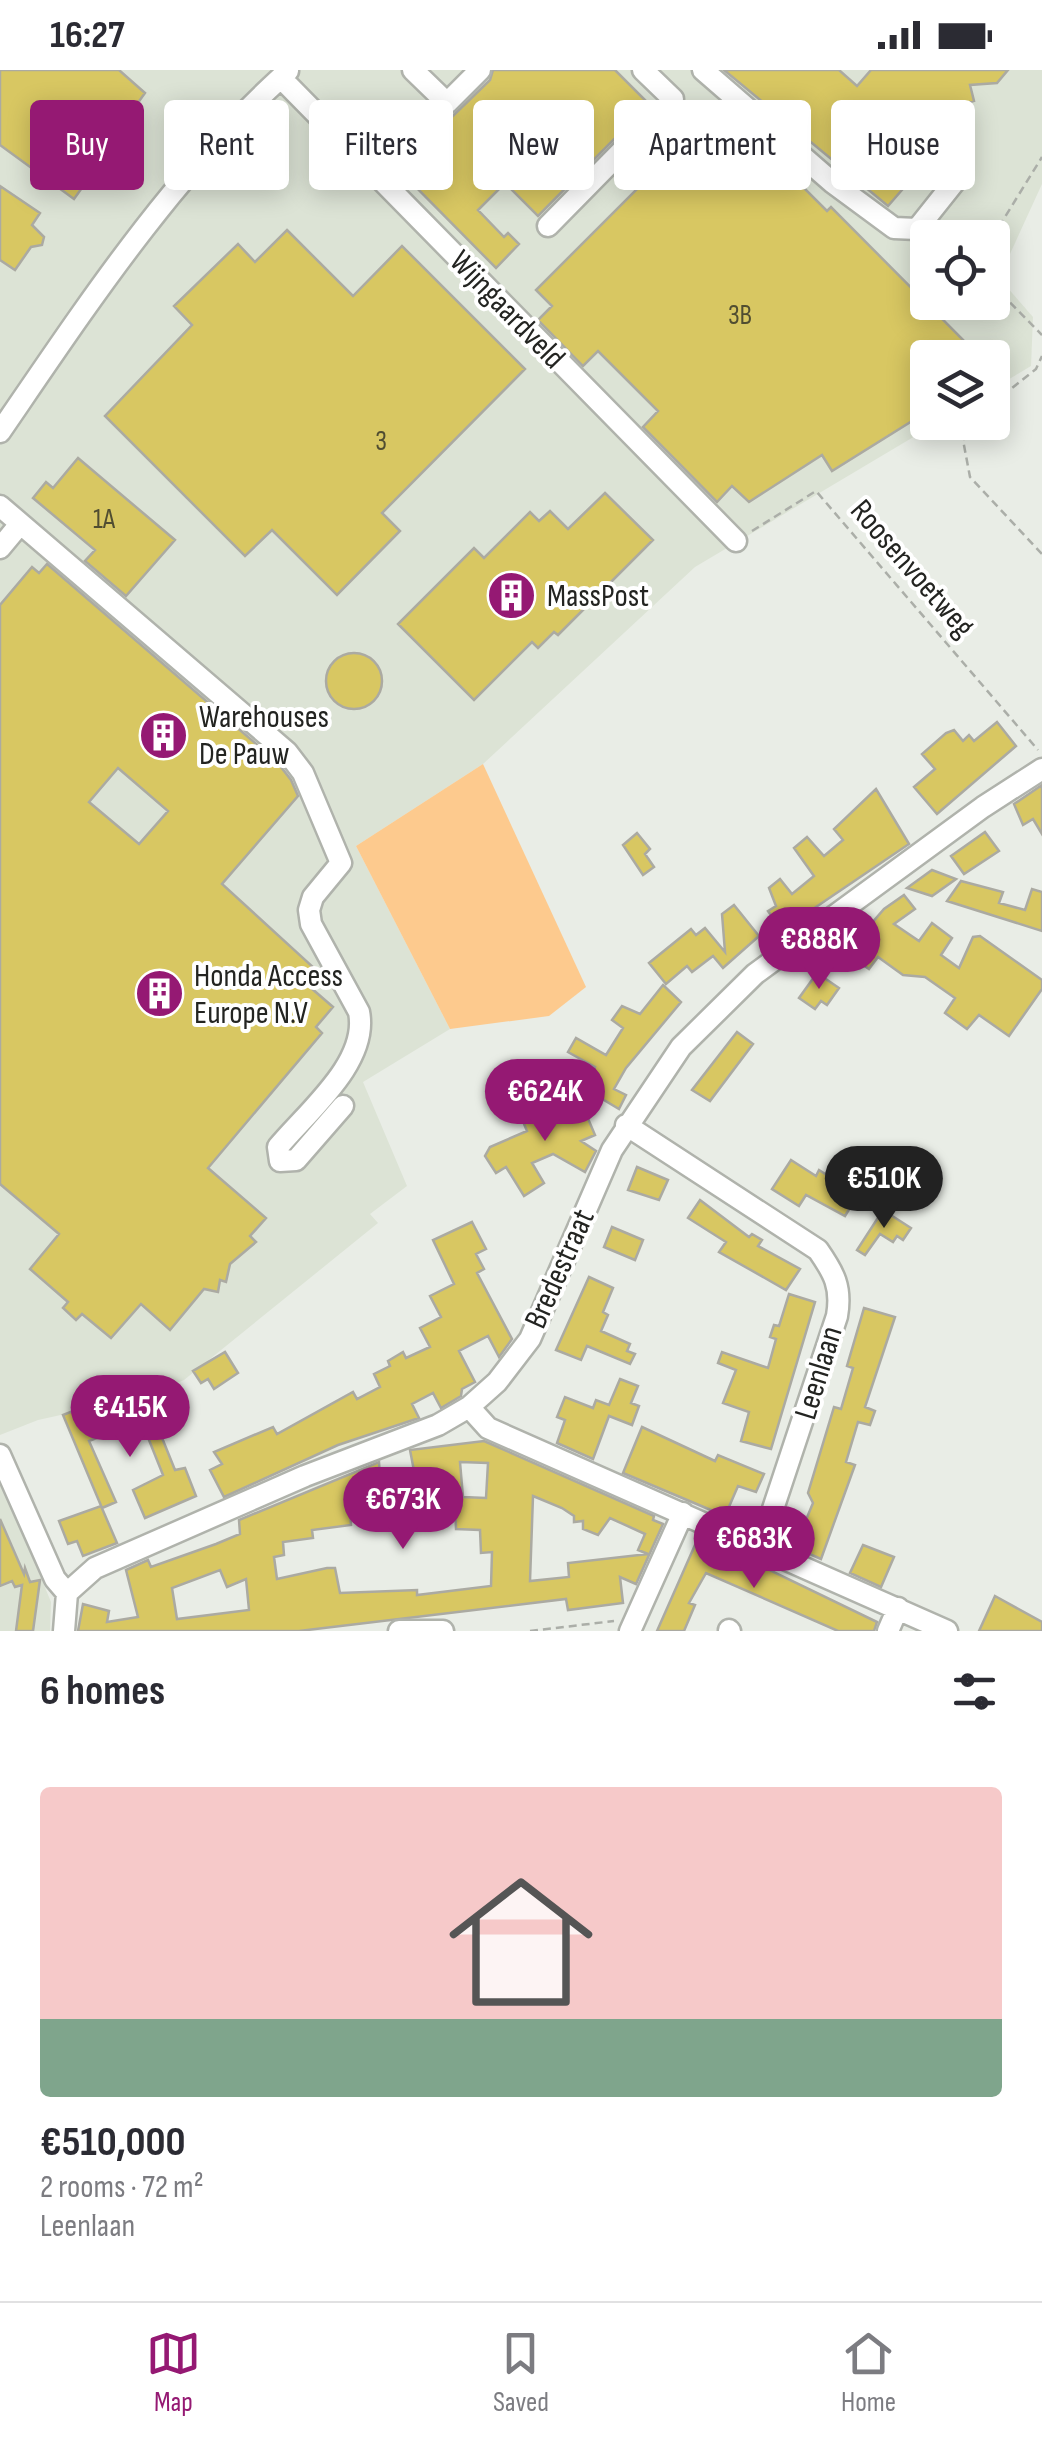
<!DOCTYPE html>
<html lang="en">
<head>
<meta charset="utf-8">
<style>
  body { margin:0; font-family:"Sofia Sans Condensed",sans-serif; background:#f2f2f3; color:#2b2b33; height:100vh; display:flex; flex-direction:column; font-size:38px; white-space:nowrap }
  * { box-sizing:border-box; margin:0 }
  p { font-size:32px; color:#7c7c81 }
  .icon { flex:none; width:55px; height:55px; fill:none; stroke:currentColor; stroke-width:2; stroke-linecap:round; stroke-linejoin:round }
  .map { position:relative; height:1561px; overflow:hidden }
  .side { display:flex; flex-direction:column; background:#fff; flex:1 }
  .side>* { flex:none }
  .guide { position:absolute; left:30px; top:30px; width:982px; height:90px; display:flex; gap:20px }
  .buttons { position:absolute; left:910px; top:150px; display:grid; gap:20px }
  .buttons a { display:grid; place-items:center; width:100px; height:100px; border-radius:10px; background:#fff; box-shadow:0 5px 25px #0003; font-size:50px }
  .price { position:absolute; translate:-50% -85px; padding:0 22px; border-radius:35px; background:#951973; color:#fff; font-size:32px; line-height:65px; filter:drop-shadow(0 2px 5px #0008) }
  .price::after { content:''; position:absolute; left:50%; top:60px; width:30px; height:22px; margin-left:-15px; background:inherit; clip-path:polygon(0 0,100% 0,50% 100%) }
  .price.on { background:#222; color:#fff }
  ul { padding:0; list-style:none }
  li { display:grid; align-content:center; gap:20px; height:530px; padding:0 40px }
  li span { display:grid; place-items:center; height:310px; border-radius:10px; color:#555 }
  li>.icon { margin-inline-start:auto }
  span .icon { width:180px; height:180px; fill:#fffc; stroke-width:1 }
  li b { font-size:42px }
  h2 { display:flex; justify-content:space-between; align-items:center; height:120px; padding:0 40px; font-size:42px }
  .pill { padding:0 35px; border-radius:10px; background:#fff; box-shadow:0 5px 25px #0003; font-size:35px; line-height:90px }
  .pill.on { background:#951973; color:#fff }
  .status { display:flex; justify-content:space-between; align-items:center; height:70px; padding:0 50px; background:#fff; direction:ltr }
  .status svg { height:28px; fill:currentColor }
  .tabs { display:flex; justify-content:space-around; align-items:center; height:140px; border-top:2px solid #e1e1e2; background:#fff; font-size:28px; color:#7c7c81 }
  .tabs a { display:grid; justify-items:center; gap:5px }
  .tabs .on { color:#951973 }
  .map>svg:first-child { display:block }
</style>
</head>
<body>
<div class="status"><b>16:27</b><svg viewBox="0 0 49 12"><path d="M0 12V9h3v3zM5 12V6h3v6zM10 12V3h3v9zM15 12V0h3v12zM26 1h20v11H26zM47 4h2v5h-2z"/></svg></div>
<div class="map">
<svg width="1042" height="1561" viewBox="0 0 1042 1561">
  <rect width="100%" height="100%" fill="#e9ede6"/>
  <!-- built -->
  <path fill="#dce3d5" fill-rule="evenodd" d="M 0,0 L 1042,0 L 1042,114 L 999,208 L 1033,247 L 1031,296 L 993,319 L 992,288 L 928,288 L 928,352 L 937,353 L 695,497 L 483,694 L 356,776 L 450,959 L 363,1012 L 407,1116 L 370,1144 L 378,1153 L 184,1310 L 147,1326 L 38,1350 L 0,1365 ZM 928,168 L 992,168 L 992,232 L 928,232 Z
    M 0,1408 L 51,1532 L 50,1561 L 0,1561 Z"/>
  <!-- green -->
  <path fill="#fdca8e" d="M 483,694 L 586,917 L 549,946 L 450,959 L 356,776 Z"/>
  <!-- building -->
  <path fill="#d8c762" stroke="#abaaa2" stroke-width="2.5" fill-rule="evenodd" d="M 0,0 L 119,0 L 145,23 L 132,41 L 119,32 L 104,51 L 121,63 L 74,129 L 0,75 Z
    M 493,0 L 615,0 L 649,34 L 538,146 L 505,113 L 478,140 L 504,167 L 508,163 L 519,174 L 496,198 L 398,99 L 490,10 Z
    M 724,0 L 839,0 L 857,16 L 871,0 L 1008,0 L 997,13 L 970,15 L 974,31 L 957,36 L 961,48 L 951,51 L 954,60 L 888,136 Z
    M 706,50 L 760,104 L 775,89 L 827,141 L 831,137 L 981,288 L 928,288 L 928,341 L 832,401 L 822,385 L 749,432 L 732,416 L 717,432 L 643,357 L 658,341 L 598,281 L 583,296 L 538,250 L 552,236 L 536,220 Z
    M 0,116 L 40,143 L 32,155 L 44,167 L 42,175 L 31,177 L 15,200 L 0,190 Z
    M 287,160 L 353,226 L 402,176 L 525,299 L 382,443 L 400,461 L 337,525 L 272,460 L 245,486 L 105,346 L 192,255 L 174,236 L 238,174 L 255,192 Z
    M 78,388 L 175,470 L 126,526 L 85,491 L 95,480 L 33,428 L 46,412 L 53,418 Z
    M 605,423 L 653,470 L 558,565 L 554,562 L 538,578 L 532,572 L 474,630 L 398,554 L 474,478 L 484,488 L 530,442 L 539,451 L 550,441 L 568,459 Z
    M 47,494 L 277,692 L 291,710 L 298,726 L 222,814 L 314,898 L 303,911 L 333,937 L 316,957 L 322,963 L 208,1098 L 266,1148 L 250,1166 L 256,1172 L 230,1194 L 226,1212 L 220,1210 L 218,1222 L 204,1219 L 170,1260 L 141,1234 L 111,1268 L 82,1244 L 76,1250 L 63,1238 L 68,1232 L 30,1199 L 59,1164 L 0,1114 L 0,535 L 32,497 L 39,503 ZM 118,698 L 168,741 L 139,774 L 89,732 Z
    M326 611a28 28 0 1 1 56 0a28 28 0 1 1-56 0Z
    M 997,652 L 1016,676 L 937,744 L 914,717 L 935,699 L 922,684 L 946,663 L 954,660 L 963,671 L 969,665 L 974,671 Z
    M 1042,715 L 1042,764 L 1033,749 L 1023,755 L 1014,734 Z
    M 876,719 L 909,774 L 782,860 L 768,841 L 776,836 L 769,818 L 780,809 L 792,824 L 814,806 L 794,778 L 807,767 L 824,786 L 843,770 L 834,759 Z
    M 985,762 L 999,781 L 964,804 L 951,786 Z
    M 637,763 L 650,779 L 645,784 L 654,797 L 643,805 L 623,775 Z
    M 932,800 L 956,809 L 932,826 L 907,818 Z
    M 961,811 L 1003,822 L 999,833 L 1025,840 L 1032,819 L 1042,822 L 1042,861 L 947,831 Z
    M 904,825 L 915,839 L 894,854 L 919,871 L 932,853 L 952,868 L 941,885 L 959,898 L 973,867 L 980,866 L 1042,910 L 1042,919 L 1009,966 L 979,945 L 967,959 L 945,943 L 955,928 L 925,907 L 903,905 L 878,887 L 869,899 L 846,883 L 884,839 Z
    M 734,835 L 759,866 L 723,898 L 713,886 L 692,902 L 687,896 L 666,914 L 649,893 L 691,859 L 696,865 L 705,858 L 725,882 L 722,844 Z
    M 817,903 L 839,918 L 827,935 L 821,931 L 815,939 L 799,928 Z
    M 663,915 L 681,932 L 626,998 L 614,1019 L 626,1025 L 619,1039 L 584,1018 L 595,997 L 568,982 L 576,968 L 606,985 L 623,958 L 612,950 L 622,936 L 640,944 Z
    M 737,962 L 753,974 L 710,1031 L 692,1020 Z
    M 578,1025 L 595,1065 L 581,1071 L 596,1081 L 585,1102 L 553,1084 L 532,1093 L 544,1113 L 524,1126 L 506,1097 L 496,1103 L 485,1086 L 490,1077 L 527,1061 L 517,1037 L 527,1032 L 536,1050 Z
    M 791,1090 L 816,1106 L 819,1100 L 858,1125 L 845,1146 L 806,1125 L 799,1136 L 772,1119 Z
    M 637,1097 L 668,1110 L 659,1130 L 628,1120 Z
    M 700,1130 L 749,1167 L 752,1164 L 762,1170 L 758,1176 L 800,1199 L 786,1220 L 719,1182 L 726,1172 L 688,1148 Z
    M 883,1140 L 911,1158 L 903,1170 L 897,1166 L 893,1172 L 880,1164 L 865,1185 L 857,1180 Z
    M 472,1152 L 486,1179 L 476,1184 L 484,1199 L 477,1203 L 512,1269 L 499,1287 L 488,1266 L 459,1281 L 475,1312 L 462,1319 L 461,1326 L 441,1338 L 433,1323 L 412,1334 L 419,1348 L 338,1375 L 224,1427 L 210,1400 L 222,1394 L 214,1382 L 273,1357 L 277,1364 L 353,1322 L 357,1329 L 380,1317 L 374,1304 L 390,1296 L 388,1291 L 403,1282 L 406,1288 L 430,1277 L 420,1258 L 441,1247 L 430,1226 L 454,1214 L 433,1170 Z
    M 612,1157 L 643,1170 L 635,1190 L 604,1177 Z
    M 589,1207 L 613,1218 L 603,1242 L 608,1245 L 601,1261 L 630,1274 L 627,1281 L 635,1284 L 630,1294 L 587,1276 L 581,1290 L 556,1280 Z
    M 789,1224 L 815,1232 L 771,1379 L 741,1371 L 749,1342 L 723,1333 L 736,1300 L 718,1293 L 722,1282 L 768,1298 L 776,1269 L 770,1267 L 774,1255 L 779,1256 Z
    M 864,1238 L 895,1247 L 865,1337 L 875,1341 L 870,1355 L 858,1352 L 846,1392 L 855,1395 L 821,1489 L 789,1475 L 796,1454 L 803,1457 L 813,1433 L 808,1423 L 834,1337 L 841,1339 L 853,1298 L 847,1296 Z
    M 225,1282 L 238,1303 L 214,1319 L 208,1309 L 201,1313 L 193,1301 Z
    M 620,1309 L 638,1316 L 631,1333 L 639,1336 L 632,1355 L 609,1346 L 593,1389 L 557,1373 L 565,1350 L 557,1347 L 565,1327 L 593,1338 L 596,1330 L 609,1335 Z
    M 148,1333 L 175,1400 L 185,1398 L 196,1426 L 145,1448 L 133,1420 L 163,1405 L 141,1350 L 89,1371 L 116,1432 L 102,1438 L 63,1345 L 88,1335 L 96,1354 Z
    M 642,1357 L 715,1391 L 718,1385 L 764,1404 L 756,1422 L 738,1416 L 725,1446 L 623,1403 Z
    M 484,1371 L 654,1446 L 653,1450 L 663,1454 L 636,1514 L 620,1507 L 623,1533 L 568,1540 L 566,1529 L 299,1561 L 78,1561 L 83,1534 L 109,1541 L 107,1552 L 138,1547 L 126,1500 L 148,1490 L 151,1497 L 216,1474 L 240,1464 L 239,1450 L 379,1392 L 382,1440 L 350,1441 L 351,1455 L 312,1460 L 313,1468 L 283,1472 L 284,1485 L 274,1487 L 277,1509 L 327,1498 L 335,1498 L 340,1523 L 417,1520 L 417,1525 L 491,1516 L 492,1482 L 481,1483 L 480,1460 L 456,1459 L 455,1437 L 434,1438 L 436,1402 L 415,1406 L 410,1380 ZM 460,1392 L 488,1393 L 486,1428 L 463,1427 ZM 533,1426 L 562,1438 L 574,1446 L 574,1452 L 583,1451 L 583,1459 L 598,1465 L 610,1448 L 645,1464 L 638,1480 L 648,1484 L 568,1493 L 569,1507 L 530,1511 ZM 220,1500 L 227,1517 L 246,1509 L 249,1540 L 177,1549 L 172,1518 Z
    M 101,1436 L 117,1473 L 83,1486 L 77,1471 L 68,1474 L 59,1451 Z
    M 0,1449 L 24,1504 L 25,1498 L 30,1512 L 40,1510 L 33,1561 L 16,1561 L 22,1515 L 15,1517 L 12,1511 L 0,1516 Z
    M 699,1466 L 877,1552 L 874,1561 L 838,1561 L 706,1503 L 689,1533 L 695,1535 L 684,1561 L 657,1561 Z
    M 863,1475 L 894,1487 L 881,1517 L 850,1503 Z
    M 995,1526 L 1042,1552 L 1042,1561 L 979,1561 Z"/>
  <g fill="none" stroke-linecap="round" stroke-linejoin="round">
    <defs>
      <path id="minor" d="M 413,0 L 447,33 L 480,0
        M 703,0 L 833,113 L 894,158 L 917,159 L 960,105
        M 281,8 L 736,471
        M 548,156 L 673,29 L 643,0
        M 0,362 C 87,235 172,105 288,1
        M 0,436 L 287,682 L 303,703 L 341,793 L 313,827 L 309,840 L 311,854 L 359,942 C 369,992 308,1041 278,1077 L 280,1091 L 296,1090 L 343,1036
        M 0,478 L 20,454
        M 626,1055 L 818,1180 C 834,1203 842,1217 837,1246 L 761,1475
        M 469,1337 L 488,1358 L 947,1561
        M 0,1385 L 55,1509 L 67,1523
        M 729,1560 L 730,1561
        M 64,1561 L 67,1523 L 95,1498 L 305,1406 L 438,1355 L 469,1337 L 497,1312 L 530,1269 L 612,1080 L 681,977 L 755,904 L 983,737 L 1042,699
        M 399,1561 L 443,1561
        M 630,1561 L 683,1443
        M 888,1561 L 898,1538"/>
    </defs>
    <!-- minor casing -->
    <use href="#minor" stroke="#b0b3ac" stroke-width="25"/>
    <!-- path -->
    <path stroke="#abaea8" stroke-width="2.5" stroke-dasharray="8 5" stroke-linecap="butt" d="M 992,168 L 1042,87
      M 992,214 L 1042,265
      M 992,334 L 1036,299 L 1042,286
      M 974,352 L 963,370 L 970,407 L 1042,484
      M 752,461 L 816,421 L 1038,680
      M 530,1561 L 614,1551"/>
    <!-- minor -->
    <use href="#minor" stroke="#fff" stroke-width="20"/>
  </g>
  <!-- icons -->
  <defs>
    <symbol id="building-disc" viewBox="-11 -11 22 22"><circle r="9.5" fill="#951973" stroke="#fff"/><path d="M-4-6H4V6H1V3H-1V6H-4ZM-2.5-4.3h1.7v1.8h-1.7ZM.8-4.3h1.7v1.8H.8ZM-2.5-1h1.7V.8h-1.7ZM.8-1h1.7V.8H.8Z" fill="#fff"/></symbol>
  </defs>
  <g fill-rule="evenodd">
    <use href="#building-disc" x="484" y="498" width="55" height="55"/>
    <use href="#building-disc" x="136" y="638" width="55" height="55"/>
    <use href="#building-disc" x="132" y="896" width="55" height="55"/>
  </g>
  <g text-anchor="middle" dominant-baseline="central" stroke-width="8" stroke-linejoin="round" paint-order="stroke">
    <!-- number labels -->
    <g font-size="28" fill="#504d31">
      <text x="740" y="245">3B</text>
      <text x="381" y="371">3</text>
      <text x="104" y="449">1A</text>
    </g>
    <!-- street labels -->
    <g font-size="32" fill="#232421" stroke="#fff">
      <text transform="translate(507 240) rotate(46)">Wijngaardveld</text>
      <text transform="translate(912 499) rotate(49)">Roosenvoetweg</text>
      <text transform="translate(560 1199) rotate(-66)">Bredestraat</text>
      <text transform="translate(819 1303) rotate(-73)">Leenlaan</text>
    </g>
    <!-- poi labels -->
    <g font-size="32" fill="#232421" stroke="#fff" text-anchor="start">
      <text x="547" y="526">MassPost</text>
      <text x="199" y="647">Warehouses<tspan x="199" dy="37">De Pauw</tspan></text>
      <text x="194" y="906">Honda Access<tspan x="194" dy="37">Europe N.V</tspan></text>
    </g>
  </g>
</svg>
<div class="buttons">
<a><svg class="icon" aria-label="locate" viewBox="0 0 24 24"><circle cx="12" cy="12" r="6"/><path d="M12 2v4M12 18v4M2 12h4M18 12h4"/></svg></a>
<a><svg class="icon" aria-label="layers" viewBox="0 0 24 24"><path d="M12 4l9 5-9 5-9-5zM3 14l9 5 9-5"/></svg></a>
</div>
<b class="price" style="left:819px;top:922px">€888K</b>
<b class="price" style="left:545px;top:1074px">€624K</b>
<b class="price on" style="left:884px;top:1161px">€510K</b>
<b class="price" style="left:130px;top:1390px">€415K</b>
<b class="price" style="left:403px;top:1482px">€673K</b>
<b class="price" style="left:754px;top:1521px">€683K</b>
<div class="guide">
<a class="pill on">Buy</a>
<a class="pill">Rent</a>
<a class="pill">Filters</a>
<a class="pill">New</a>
<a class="pill">Apartment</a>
<a class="pill">House</a>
</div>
</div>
<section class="side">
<h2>6 homes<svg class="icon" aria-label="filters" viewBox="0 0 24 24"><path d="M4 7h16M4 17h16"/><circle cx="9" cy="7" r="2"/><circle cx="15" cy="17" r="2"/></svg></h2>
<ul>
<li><span style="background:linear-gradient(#f6c9c9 75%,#7fa58c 0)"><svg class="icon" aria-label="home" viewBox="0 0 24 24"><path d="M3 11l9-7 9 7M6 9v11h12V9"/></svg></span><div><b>€510,000</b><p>2 rooms · 72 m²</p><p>Leenlaan</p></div></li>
</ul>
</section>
<nav class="tabs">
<a class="on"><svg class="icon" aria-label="map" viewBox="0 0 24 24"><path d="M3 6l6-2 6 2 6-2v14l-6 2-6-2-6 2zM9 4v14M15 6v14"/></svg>Map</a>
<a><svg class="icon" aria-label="saved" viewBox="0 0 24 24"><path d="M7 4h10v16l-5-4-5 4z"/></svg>Saved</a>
<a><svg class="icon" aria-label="home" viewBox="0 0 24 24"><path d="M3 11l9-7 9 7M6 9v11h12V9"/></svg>Home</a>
</nav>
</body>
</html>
